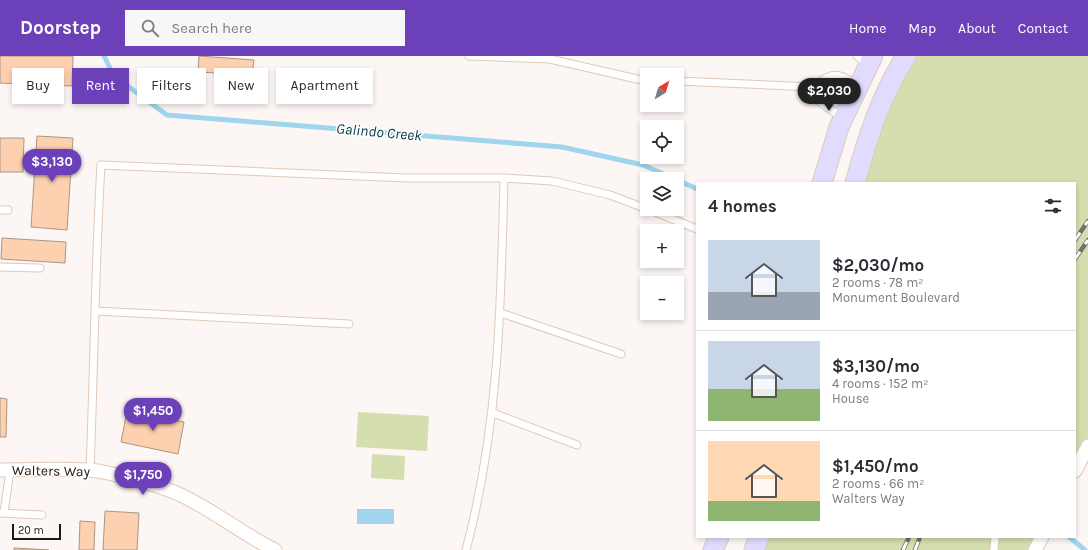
<!DOCTYPE html>
<html lang="en">
<head>
<meta charset="utf-8">
<style>
  body { margin:0; font-family:Karla,sans-serif; background:#f7f7f7; color:#2b2b33; height:100vh; display:flex; flex-direction:column; font-size:15px; white-space:nowrap }
  * { box-sizing:border-box; margin:0 }
  p { font-size:13px; color:#7c7c81 }
  .icon { flex:none; width:22px; height:22px; fill:none; stroke:currentColor; stroke-width:2; stroke-linecap:round; stroke-linejoin:round }
  .map { position:relative; flex:1; overflow:hidden }
  .panel { position:absolute; left:696px; top:126px; width:380px; height:356px; display:flex; flex-direction:column; background:#fff; border-radius:0px; box-shadow:0 2px 6px #0003 }
  .panel>* { flex:none }
  .banner { position:absolute; left:12px; top:12px; width:380px; height:36px; display:flex; gap:8px }
  .needle { width:26px; rotate:38deg }
  .fabs { position:absolute; left:640px; top:12px; display:grid; gap:8px }
  .fabs a { display:grid; place-items:center; width:44px; height:44px; border-radius:0px; background:#fff; box-shadow:0 2px 6px #0003; font-size:20px }
  .scale { position:absolute; left:12px; bottom:10px; width:49px; box-sizing:border-box; padding-left:4px; border:2px solid #201813; border-top:0; font-size:11px; line-height:14px; white-space:nowrap; color:#201813; -webkit-text-stroke:3px #fff; paint-order:stroke }
  .price { position:absolute; translate:-50% -34px; padding:0 9px; border-radius:14px; background:#6c40b8; color:#fff; font-size:13px; line-height:26px; filter:drop-shadow(0 1px 2px #0008) }
  .price::after { content:''; position:absolute; left:50%; top:24px; width:12px; height:9px; margin-left:-6px; background:inherit; clip-path:polygon(0 0,100% 0,50% 100%) }
  .price.selected { background:#222; color:#fff }
  ul { padding:0; list-style:none }
  li { display:flex; align-items:center; gap:12px; height:100px; padding:0 12px }
  li+li { border-top:1px solid #e1e1e2 }
  li span { display:grid; place-items:center; flex:none; width:112px; height:80px; border-radius:0px; color:#555 }
  li>.icon { margin-inline-start:auto }
  span .icon { width:48px; height:48px; fill:#fffc; stroke-width:1 }
  li b { font-size:17px }
  h2 { display:flex; justify-content:space-between; align-items:center; height:48px; padding:0 12px; font-size:17px }
  .pill { padding:0 14px; border-radius:0px; background:#fff; box-shadow:0 2px 6px #0003; font-size:14px; line-height:36px }
  .pill.selected { background:#6c40b8; color:#fff }
  header { display:flex; align-items:center; gap:24px; box-sizing:border-box; height:56px; padding:0 20px; background:#6c40b8; color:#fff }
  header strong { font-size:19px }
  nav { display:flex; gap:22px; margin-inline-start:auto; font-size:14px }
  .search { width:280px; height:36px; background:#f7f7f7; display:flex; align-items:center; gap:10px; box-sizing:border-box; padding:0 14px; border-radius:0px; color:#7c7c81; font-size:15px }
  .map>svg:first-child { display:block }
</style>
</head>
<body>
<header>
<strong>Doorstep</strong>
<div class="search"><svg class="icon" aria-label="search" viewBox="0 0 24 24"><circle cx="10" cy="10" r="6"/><path d="M15 15l6 6"/></svg>Search here</div>
<nav><a>Home</a><a>Map</a><a>About</a><a>Contact</a></nav>
</header>
<div class="map">
<svg width="1088" height="494" viewBox="0 0 1088 494">
  <rect width="100%" height="100%" fill="#fcf7f4"/>
  <!-- green -->
  <path fill="#d5deae" d="M 906,0 L 1088,0 L 1088,390 L 1075,415 L 1075,127 L 855,127 Z
    M 358,356 L 429,360 L 427,395 L 356,391 Z
    M 372,398 L 405,400 L 404,424 L 371,422 Z
    M 760,481 L 1042,481 L 1035,494 L 758,494 Z"/>
  <!-- water -->
  <path fill="#9fd6ee" d="M 357,453 L 394,453 L 394,468 L 357,468 Z"/>
  <g fill="none" stroke-linecap="round" stroke-linejoin="round">
    <!-- stream -->
    <path stroke="#9fd6ee" stroke-width="5" d="M 104,0 L 114,20 L 167,59 L 562,91 L 643,109 L 675,123
      M 677,124 L 697,133
      M 1069,481 L 1085,494"/>
  </g>
  <!-- building -->
  <path fill="#fdd1b0" stroke="#aa9687" d="M 0,0 L 73,0 L 72,30 L 0,27 Z
    M 199,0 L 254,4 L 252,19 L 198,16 Z
    M 37,80 L 73,82 L 67,174 L 31,171 Z
    M 0,82 L 24,82 L 23,116 L 0,116 Z
    M 2,182 L 66,186 L 65,207 L 1,203 Z
    M 0,342 L 7,343 L 6,381 L 0,381 Z
    M 127,355 L 184,366 L 178,398 L 121,386 Z
    M 105,455 L 139,457 L 137,494 L 103,494 Z
    M 80,465 L 95,466 L 94,494 L 79,494 Z
    M 14,492 L 49,494 L 14,494 Z"/>
  <g fill="none" stroke-linecap="round" stroke-linejoin="round">
    <defs>
      <path id="lane" d="M 469,0 L 550,3 L 637,23 L 647,24
        M 857,0 L 867,9
        M 677,25 L 813,31
        M 843,62 L 821,47 L 813,31 C 834,15 836,16 859,30
        M 648,153 L 697,173
        M 0,154 L 8,154
        M 0,211 L 40,212
        M 96,255 L 349,268
        M 501,257 L 621,298
        M 493,357 L 577,389
        M 90,414 C 94,313 95,211 101,109 L 406,122 L 504,122 L 552,125 L 610,139 L 647,153
        M 0,457 L 42,459
        M 4,457 L 10,414
        M 466,494 C 499,370 501,249 504,122
        M 994,494 L 995,481"/>
      <path id="street" d="M 0,414 C 29,414 59,412 89,414 C 110,416 154,428 174,436 C 210,451 240,477 275,494
        M 1075,415 L 1088,390
        M 1035,494 L 1042,481"/>
      <path id="secondary" d="M 822,127 L 839,71 L 873,0
        M 855,127 C 867,83 881,39 906,0
        M 713,494 L 719,481
        M 754,494 L 759,481"/>
    </defs>
    <!-- lane casing -->
    <use href="#lane" stroke="#dfcaba" stroke-width="9"/>
    <!-- street casing -->
    <use href="#street" stroke="#dfcaba" stroke-width="15"/>
    <!-- secondary casing -->
    <use href="#secondary" stroke="#dfcaba" stroke-width="21"/>
    <!-- lane -->
    <use href="#lane" stroke="#fff" stroke-width="7"/>
    <!-- street -->
    <use href="#street" stroke="#fff" stroke-width="13"/>
    <!-- secondary -->
    <use href="#secondary" stroke="#e1dcfd" stroke-width="19"/>
    <defs>
      <path id="rail" d="M 1075,184 L 1088,165
        M 1075,203 L 1088,184
        M 903,494 L 909,481
        M 915,494 L 920,481"/>
    </defs>
    <!-- rail casing -->
    <use href="#rail" stroke="#77706c" stroke-width="4.5"/>
    <!-- rail -->
    <use href="#rail" stroke="#fff" stroke-width="3" stroke-dasharray="9" stroke-linecap="butt"/>
  </g>
  <g text-anchor="middle" dominant-baseline="central" stroke-width="3" stroke-linejoin="round" paint-order="stroke">
    <!-- street labels -->
    <g font-size="14" fill="#201813" stroke="#fff">
      <text transform="translate(51 415) rotate(1)">Walters Way</text>
    </g>
    <!-- water labels -->
    <g font-size="15" font-style="italic" fill="#033646" stroke="#fff">
      <text transform="translate(379 76) rotate(5)">Galindo Creek</text>
    </g>
  </g>
</svg>
<div class="fabs">
<a><svg class="needle" viewBox="-14 -14 28 28"><path d="M0-13l5 13h-10z" fill="#e53935"/><path d="M0 13l5-13h-10z" fill="#7c7c81"/></svg></a>
<a><svg class="icon" aria-label="locate" viewBox="0 0 24 24"><circle cx="12" cy="12" r="6"/><path d="M12 2v4M12 18v4M2 12h4M18 12h4"/></svg></a>
<a><svg class="icon" aria-label="layers" viewBox="0 0 24 24"><path d="M12 4l9 5-9 5-9-5zM3 14l9 5 9-5"/></svg></a>
<a>+</a>
<a>−</a>
</div>
<div class="scale">20 m</div>
<b class="price selected" style="left:829px;top:56px">$2,030</b>
<b class="price" style="left:52px;top:127px">$3,130</b>
<b class="price" style="left:153px;top:376px">$1,450</b>
<b class="price" style="left:143px;top:440px">$1,750</b>
<div class="banner">
<a class="pill">Buy</a>
<a class="pill selected">Rent</a>
<a class="pill">Filters</a>
<a class="pill">New</a>
<a class="pill">Apartment</a>
</div>
<section class="panel">
<h2>4 homes<svg class="icon" aria-label="filters" viewBox="0 0 24 24"><path d="M4 7h16M4 17h16"/><circle cx="9" cy="7" r="2"/><circle cx="15" cy="17" r="2"/></svg></h2>
<ul>
<li><span style="background:linear-gradient(#c9d6e8 65%,#9aa5b1 0)"><svg class="icon" aria-label="home" viewBox="0 0 24 24"><path d="M3 11l9-7 9 7M6 9v11h12V9"/></svg></span><div><b>$2,030/mo</b><p>2 rooms · 78 m²</p><p>Monument Boulevard</p></div></li>
<li><span style="background:linear-gradient(#c9d6e8 60%,#8fb573 0)"><svg class="icon" aria-label="home" viewBox="0 0 24 24"><path d="M3 11l9-7 9 7M6 9v11h12V9"/></svg></span><div><b>$3,130/mo</b><p>4 rooms · 152 m²</p><p>House</p></div></li>
<li><span style="background:linear-gradient(#ffd9b3 75%,#8fb573 0)"><svg class="icon" aria-label="home" viewBox="0 0 24 24"><path d="M3 11l9-7 9 7M6 9v11h12V9"/></svg></span><div><b>$1,450/mo</b><p>2 rooms · 66 m²</p><p>Walters Way</p></div></li>
</ul>
</section>
</div>
</body>
</html>
